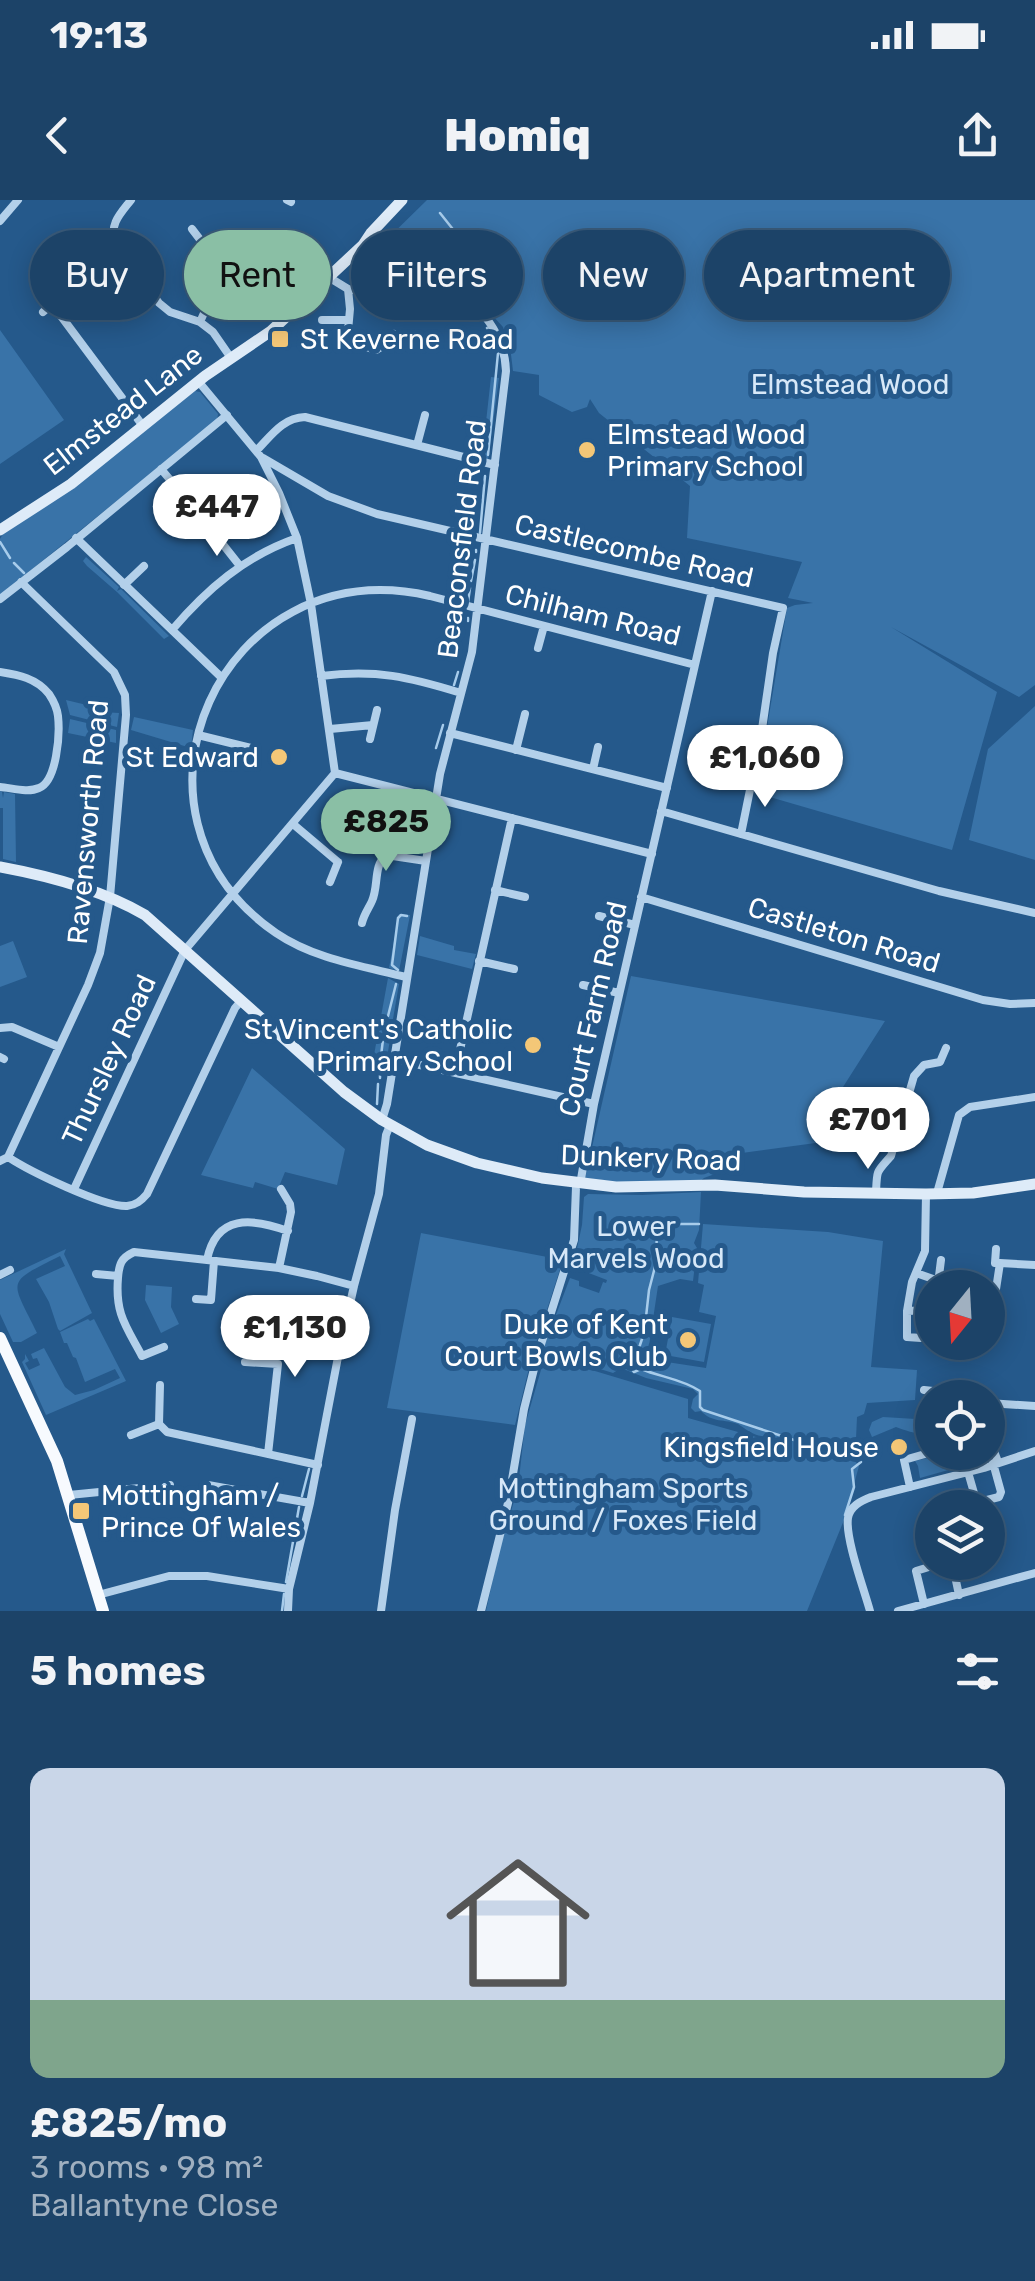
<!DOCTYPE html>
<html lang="en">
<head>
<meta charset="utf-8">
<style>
  body { margin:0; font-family:Rubik,sans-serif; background:#254a6e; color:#f1f3f6; height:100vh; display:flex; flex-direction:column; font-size:38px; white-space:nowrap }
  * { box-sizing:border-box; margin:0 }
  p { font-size:32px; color:#a0b0c0 }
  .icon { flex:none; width:55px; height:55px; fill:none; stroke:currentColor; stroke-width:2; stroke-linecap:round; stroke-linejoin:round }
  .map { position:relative; height:1411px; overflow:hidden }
  .side { display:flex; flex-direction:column; background:#1c4368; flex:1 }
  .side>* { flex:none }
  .guide { position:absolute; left:30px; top:30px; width:975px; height:90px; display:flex; gap:20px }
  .needle { width:65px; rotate:198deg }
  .controls { position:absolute; left:915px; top:1070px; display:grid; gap:20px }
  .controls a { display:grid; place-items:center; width:90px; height:90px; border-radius:50%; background:#1c4368; box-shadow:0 5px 25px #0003,0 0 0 2px #3a5c7c; font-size:50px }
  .price { position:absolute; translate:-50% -85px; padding:0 22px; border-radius:35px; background:#fff; color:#222; font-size:32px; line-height:65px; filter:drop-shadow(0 2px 5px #0008) }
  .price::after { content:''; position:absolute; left:50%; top:60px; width:30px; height:22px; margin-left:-15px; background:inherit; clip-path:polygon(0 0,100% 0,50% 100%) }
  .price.current { background:#8abfa5; color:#111 }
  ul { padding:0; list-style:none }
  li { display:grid; align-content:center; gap:20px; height:530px; padding:0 30px }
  li span { display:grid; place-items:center; height:310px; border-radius:20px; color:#555 }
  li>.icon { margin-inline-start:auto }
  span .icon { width:180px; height:180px; fill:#fffc; stroke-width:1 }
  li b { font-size:42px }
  h2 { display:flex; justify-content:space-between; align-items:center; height:120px; padding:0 30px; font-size:42px }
  .pill { padding:0 35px; border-radius:45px; background:#1c4368; box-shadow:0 5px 25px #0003,0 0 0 2px #3a5c7c; font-size:35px; line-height:90px }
  .pill.current { background:#8abfa5; color:#111 }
  .status { display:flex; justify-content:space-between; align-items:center; height:70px; padding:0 50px; background:#1c4368; direction:ltr }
  .status svg { height:28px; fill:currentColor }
  header { display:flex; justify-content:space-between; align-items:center; height:130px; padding:0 30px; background:#1c4368; font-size:45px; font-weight:800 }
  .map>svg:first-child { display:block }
</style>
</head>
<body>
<div class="status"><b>19:13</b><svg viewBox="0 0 49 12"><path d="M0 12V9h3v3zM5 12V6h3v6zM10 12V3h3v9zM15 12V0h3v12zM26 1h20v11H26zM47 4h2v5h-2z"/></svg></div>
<header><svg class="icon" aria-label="back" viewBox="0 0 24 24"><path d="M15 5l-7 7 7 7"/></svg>Homiq<svg class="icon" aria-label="share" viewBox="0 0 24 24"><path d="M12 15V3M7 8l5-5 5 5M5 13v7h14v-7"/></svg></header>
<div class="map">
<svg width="1035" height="1411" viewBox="0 0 1035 1411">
  <rect width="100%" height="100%" fill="#25598b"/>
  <!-- green -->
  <path fill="#3973a8" d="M 427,0 L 1035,0 L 1035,485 L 1019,497 L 891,427 L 997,492 L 952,650 L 756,593 L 787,408 L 795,405 L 813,403 L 788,398 L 802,362 L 687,338 L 690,286 L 599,213 L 590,199 L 587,207 L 572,212 L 539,195 L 539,175 L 513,171 L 510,146 L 503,127 L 469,90 L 390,62 L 381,71 L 364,56 L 375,51 Z
    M 0,130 L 64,220 L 0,264 Z
    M 491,177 L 499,178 L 488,260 L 482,258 Z
    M 195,191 L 200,192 L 218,214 L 217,220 L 0,395 L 0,339 L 3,334 Z
    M 86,357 L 119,387 L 117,391 L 121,389 L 169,436 L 164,439 L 117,392 L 87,366 L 83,361 Z
    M 66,500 L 95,507 L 102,512 L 119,513 L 117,527 L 70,515 Z
    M 1035,506 L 1035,660 L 969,640 L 988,549 Z
    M 134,517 L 193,530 L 191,548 L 131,530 Z
    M 70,519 L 116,530 L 116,543 L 68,533 Z
    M 0,591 L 2,592 L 3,598 L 4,592 L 15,594 L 16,662 L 3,659 L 3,608 L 0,608 Z
    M 399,714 L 410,715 L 399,771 L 389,768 Z
    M 420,736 L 454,746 L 454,750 L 476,754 L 472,769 L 417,755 Z
    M 13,741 L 27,777 L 0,787 L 0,746 Z
    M 631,776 L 885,821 L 843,887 L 823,942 L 727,955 L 720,972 L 704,978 L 698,983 L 647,986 L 585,978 Z
    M 388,778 L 399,784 L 393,819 L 386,819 L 393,821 L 387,858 L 374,855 Z
    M 252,868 L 345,949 L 337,985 L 285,972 L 278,989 L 255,982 L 253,988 L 201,975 Z
    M 701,992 L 699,1030 L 694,1043 L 697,1048 L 693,1081 L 680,1079 L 658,1086 L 647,1159 L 706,1168 L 716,1116 L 699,1112 L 704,1085 L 698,1083 L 703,1024 L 828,1032 L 883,1041 L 871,1167 L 917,1170 L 915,1200 L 867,1203 L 864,1214 L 857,1217 L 855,1261 L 859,1266 L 844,1320 L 807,1411 L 486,1411 L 499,1351 L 518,1288 L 525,1225 L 545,1156 L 688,1199 L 688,1218 L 781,1244 C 769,1233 764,1239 752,1233 C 749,1232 740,1225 738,1224 C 725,1219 712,1223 701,1211 L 695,1212 L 691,1208 L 693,1199 L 698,1194 L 693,1189 L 646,1178 L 621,1168 L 613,1173 L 600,1169 L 595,1159 L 587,1157 L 582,1163 L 544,1154 L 543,1149 L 570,1078 L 579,1081 L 579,1086 L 599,1093 L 603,1082 L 606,1083 L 607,1080 L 573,1067 L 582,1025 L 584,997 L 588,994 L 642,995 Z
    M 421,1033 L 563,1060 L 532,1156 L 515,1225 L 387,1208 Z
    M 66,1049 L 64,1054 L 92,1113 L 60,1131 L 58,1129 L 49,1102 L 36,1079 L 65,1066 L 60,1056 C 4,1084 11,1079 37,1133 L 21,1142 L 13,1142 L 0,1114 L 0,1080 Z
    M 146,1085 L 172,1087 L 171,1107 L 179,1124 L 161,1133 L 145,1100 Z
    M 672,1117 L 711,1124 L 704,1162 L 665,1155 Z
    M 88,1119 L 90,1121 L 94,1119 L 126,1181 L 46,1215 L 22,1162 L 25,1159 L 25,1154 L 29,1161 L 25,1163 L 29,1170 L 40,1165 L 37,1158 L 33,1159 L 31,1154 L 44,1148 L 65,1187 L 75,1195 L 94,1190 L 120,1178 L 115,1169 L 85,1182 L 76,1158 L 73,1157 L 67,1143 L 64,1143 L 60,1132 Z
    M 883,1217 L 932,1220 L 932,1233 C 921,1236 907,1231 896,1227 L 872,1237 L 869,1230 L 872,1222 Z
    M 978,1253 L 980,1261 L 920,1278 L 918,1266 L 915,1261 L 947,1253 Z"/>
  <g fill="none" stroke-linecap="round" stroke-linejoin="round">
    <!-- stream -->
    <path stroke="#a7cceb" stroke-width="2.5" d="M 440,13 L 479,62
      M 478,70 L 493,101 L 495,112
      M 487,128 L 498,153 L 488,255
      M 480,333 L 485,276
      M 0,342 L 10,358
      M 476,352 L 476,350
      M 14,363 L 24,373
      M 471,381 L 475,360
      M 468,402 L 470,388
      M 468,421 L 468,418
      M 454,485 L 458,472
      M 436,548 L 443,525
      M 398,770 L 392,765 L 398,718 L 401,715 L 407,716
      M 388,816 L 396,784
      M 381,856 L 385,823
      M 380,878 L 380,861
      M 377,904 L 378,884
      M 699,1024 L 663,1024 L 657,1029 L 656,1063 L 649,1090 L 646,1117 L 641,1132 L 642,1139 L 632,1169 L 634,1172 L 641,1169 C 660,1177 682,1179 700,1191 L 700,1207 L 703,1210 L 797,1241 L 822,1245 L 858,1255 L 861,1262 L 852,1269 L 854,1287 L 845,1315
      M 302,1296 L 309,1269
      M 286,1382 L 299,1307
      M 282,1411 L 284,1394"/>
    <!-- street -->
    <path stroke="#b3d0ea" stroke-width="8" d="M 131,0 C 121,13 109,24 115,42 L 159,103 L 170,112 L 200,122 L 213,132 L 231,158
      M 287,0 L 291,2
      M 0,21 L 18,0
      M 192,29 L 218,63 L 220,77 L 200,122
      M 330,78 L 348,89 L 350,109 L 348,131 L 359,145 L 376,150 L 386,144 L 394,134
      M 348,89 L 366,92
      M 52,104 L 143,226
      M 43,112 L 59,98
      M 322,120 L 347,120
      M 417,245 L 425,215
      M 256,251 C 271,236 282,218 305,217 L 495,265
      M 263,258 L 328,296 L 377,314 L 783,408 L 773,453 L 761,536 L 741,634
      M 161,269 L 183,295
      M 76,338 L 221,477
      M 221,342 L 240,366
      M 124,385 L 144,366
      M 0,399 L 67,347 L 227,215
      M 172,430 C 207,389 245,356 297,338
      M 538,448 L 544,426
      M 0,472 C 19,475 36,478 49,494 C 53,500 57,508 58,516 C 60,534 57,581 39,588 C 28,593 12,588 0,587
      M 321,476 C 376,469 409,477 461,493
      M 330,529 L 373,525
      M 450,533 L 667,588
      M 198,535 L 255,549
      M 370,539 L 377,510
      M 516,550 L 525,514
      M 593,569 L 598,547
      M 335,573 L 652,654
      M 661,611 L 939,691 L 1035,713
      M 293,624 L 338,662
      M 373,638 L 386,655 L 426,661
      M 330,682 L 338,662
      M 495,690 L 525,697
      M 641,697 L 983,800 L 1010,804 L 1035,803
      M 599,716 L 635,725
      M 362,723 C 364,714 369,708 372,701 C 379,685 373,666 386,655
      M 479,761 L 514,769
      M 406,777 C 362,766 314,759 276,733 C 103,614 220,348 430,396 L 695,465
      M 583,785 L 619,793
      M 0,828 L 12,827 L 59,847
      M 0,857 L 4,859
      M 393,859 L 594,904
      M 455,872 L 512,618
      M 382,920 L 387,904 L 440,574 L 472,452 L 506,171 C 505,137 482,103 450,91 C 427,82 402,83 383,66
      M 8,957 C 29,971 103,1007 127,1006 C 136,1005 141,1001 147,994 L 235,808 L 241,801
      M 0,961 L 8,957 L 88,785 L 100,753 L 110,697 L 126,515 L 125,495 L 114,472 L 21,382
      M 74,989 L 185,750 L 335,573 L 311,404 L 297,338 L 279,293 L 261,257 L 198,181
      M 876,993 C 877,969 876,973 891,956 L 914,876 L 924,865 L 940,862 L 946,848
      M 937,993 L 959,915 L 970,907 L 1035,897
      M 288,1031 C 252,1018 216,1014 207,1060 L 279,1068 L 317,1076 L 354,1086
      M 996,1049 L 995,1063 L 1000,1063
      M 279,1068 L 291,1012 L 290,1004 L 281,989
      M 916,1073 L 936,1080 L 939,1076 L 941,1060
      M 96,1074 L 118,1076
      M 0,1075 L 10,1070
      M 196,1099 L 211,1100 L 214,1061
      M 907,1111 L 932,1110
      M 988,1122 L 991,1122 L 1000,1063 L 1035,1065
      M 921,1138 L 907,1137 L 907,1111 L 912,1082 L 925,1051 L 926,994
      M 164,1147 L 142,1156 C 126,1126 115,1114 118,1078 C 119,1064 121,1058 134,1052 L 207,1060
      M 245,1162 L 278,1164 L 268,1254
      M 160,1185 L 159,1224 L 167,1232 L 318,1265
      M 924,1190 L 942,1192 L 941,1198
      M 988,1203 L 1035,1206
      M 131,1235 L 159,1224
      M 988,1235 L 998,1262
      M 968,1272 L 976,1300 L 979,1302 L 999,1297 L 1001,1292 L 993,1263
      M 208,1285 L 310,1303
      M 910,1287 L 904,1260 L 932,1252
      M 69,1295 L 170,1285
      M 952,1362 L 959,1395
      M 98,1395 L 169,1376 L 207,1376 L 289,1389
      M 924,1404 L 916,1371 L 945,1362
      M 288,1411 L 289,1389 L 310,1303 L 338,1157 L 354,1086 L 379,994 L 386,935 L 390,925
      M 381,1411 L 395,1310 L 412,1219
      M 481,1411 L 508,1303 L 524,1209 L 537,1157 L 574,1040 L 576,987 L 581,979 L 594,904 L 712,391
      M 870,1411 C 864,1389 845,1338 848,1318 C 850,1306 861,1301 871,1297 L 984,1268 L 1035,1251
      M 898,1411 L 1035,1373"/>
    <!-- secondary -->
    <path stroke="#deebf8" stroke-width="11" d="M 0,330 L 71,284 L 205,176 L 271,131 L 363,45 L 371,33 L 402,0
      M 0,667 C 49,676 102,690 145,715 L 344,892 L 382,920 L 427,945 L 477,963 L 542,978 L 616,987 L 715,985 L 804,992 L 926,994 L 973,993 L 1035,984"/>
    <!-- primary -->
    <path stroke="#f7fafe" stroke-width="12" d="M 0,1138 L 57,1261 L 103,1411"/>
  </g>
  <!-- markers -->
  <g fill="#f4c777" stroke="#25598b" stroke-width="4">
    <rect x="270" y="129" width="20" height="20" rx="5"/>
    <circle cx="587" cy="250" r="10"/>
    <circle cx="279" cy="557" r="10"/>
    <circle cx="533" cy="845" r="10"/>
    <circle cx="688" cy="1140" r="10"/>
    <circle cx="899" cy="1247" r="10"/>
    <rect x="71" y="1301" width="20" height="20" rx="5"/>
  </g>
  <g text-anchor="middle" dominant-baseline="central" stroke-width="10" stroke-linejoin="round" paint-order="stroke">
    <!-- poi labels -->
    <g font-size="28" fill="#fff" stroke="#25598b" text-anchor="end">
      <text x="300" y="139" text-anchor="start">St Keverne Road</text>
      <text x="607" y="234" text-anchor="start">Elmstead Wood<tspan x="607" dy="32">Primary School</tspan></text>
      <text x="259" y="557">St Edward</text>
      <text x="513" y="829">St Vincent's Catholic<tspan x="513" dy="32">Primary School</tspan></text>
      <text x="668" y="1124">Duke of Kent<tspan x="668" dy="32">Court Bowls Club</tspan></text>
      <text x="879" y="1247">Kingsfield House</text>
      <text x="101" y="1295" text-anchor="start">Mottingham /<tspan x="101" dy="32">Prince Of Wales</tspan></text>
    </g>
    <!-- park labels -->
    <g font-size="28" fill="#d7e8f8" stroke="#25598b">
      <text x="850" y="184">Elmstead Wood</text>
      <text x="636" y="1026">Lower<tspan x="636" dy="32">Marvels Wood</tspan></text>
      <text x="623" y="1288">Mottingham Sports<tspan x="623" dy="32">Ground / Foxes Field</tspan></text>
    </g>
    <!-- street labels -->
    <g font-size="28" fill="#fff" stroke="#25598b">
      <text transform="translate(123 210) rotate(-38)">Elmstead Lane</text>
      <text transform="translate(462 339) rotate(-83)">Beaconsfield Road</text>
      <text transform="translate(634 351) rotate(13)">Castlecombe Road</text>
      <text transform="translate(593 415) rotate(14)">Chilham Road</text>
      <text transform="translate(88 622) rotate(-85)">Ravensworth Road</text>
      <text transform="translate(844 735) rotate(17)">Castleton Road</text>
      <text transform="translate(593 809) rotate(-77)">Court Farm Road</text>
      <text transform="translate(109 860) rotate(-65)">Thursley Road</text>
      <text transform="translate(651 958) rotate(2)">Dunkery Road</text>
    </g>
  </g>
</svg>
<div class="controls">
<a><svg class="needle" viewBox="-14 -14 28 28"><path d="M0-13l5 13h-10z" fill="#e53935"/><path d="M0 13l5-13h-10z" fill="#a0b0c0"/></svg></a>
<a><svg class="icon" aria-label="locate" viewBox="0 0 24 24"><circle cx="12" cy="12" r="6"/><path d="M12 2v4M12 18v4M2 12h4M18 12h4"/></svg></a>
<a><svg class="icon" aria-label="layers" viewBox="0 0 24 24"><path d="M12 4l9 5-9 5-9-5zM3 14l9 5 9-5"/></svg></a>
</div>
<b class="price" style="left:217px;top:359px">£447</b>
<b class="price" style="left:765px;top:610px">£1,060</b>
<b class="price current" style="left:386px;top:674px">£825</b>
<b class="price" style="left:868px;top:972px">£701</b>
<b class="price" style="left:295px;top:1180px">£1,130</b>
<div class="guide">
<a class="pill">Buy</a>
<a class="pill current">Rent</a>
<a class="pill">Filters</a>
<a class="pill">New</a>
<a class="pill">Apartment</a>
</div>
</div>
<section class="side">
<h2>5 homes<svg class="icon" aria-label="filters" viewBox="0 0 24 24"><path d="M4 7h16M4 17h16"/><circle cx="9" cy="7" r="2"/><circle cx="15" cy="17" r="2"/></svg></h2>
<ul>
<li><span style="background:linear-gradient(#c9d6e8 75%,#7fa58c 0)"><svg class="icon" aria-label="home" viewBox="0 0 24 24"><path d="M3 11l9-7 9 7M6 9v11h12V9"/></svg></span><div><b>£825/mo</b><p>3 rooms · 98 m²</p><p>Ballantyne Close</p></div></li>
</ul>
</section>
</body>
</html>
